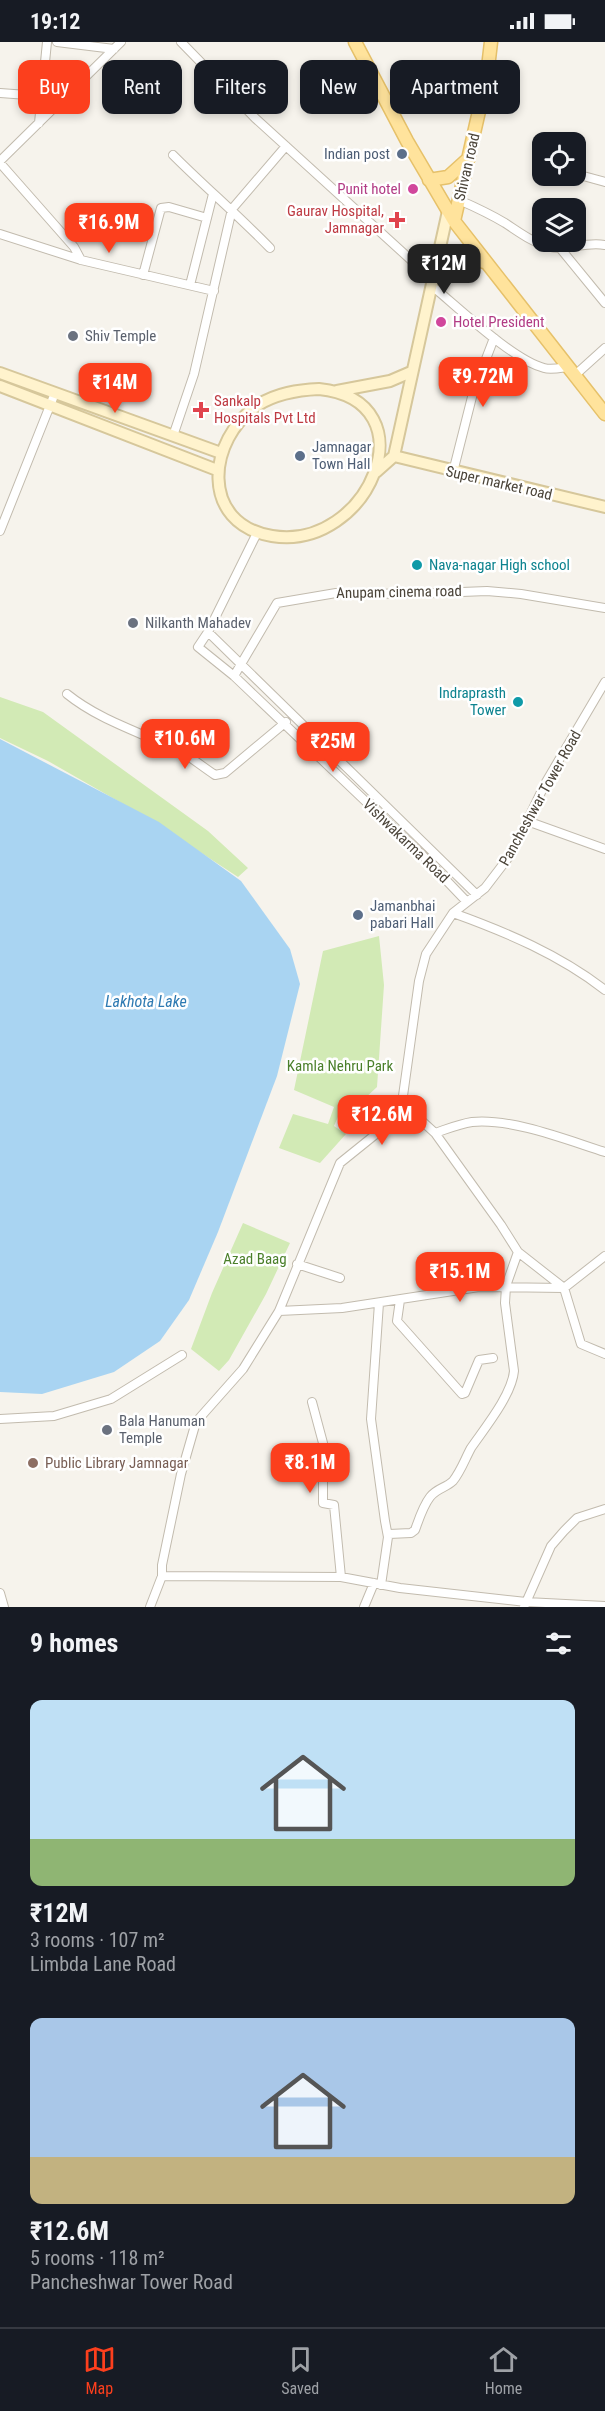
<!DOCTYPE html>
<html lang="en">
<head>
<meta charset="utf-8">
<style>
  body { margin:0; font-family:"Roboto Condensed",sans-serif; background:#242831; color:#f1f3f6; height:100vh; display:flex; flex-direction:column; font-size:22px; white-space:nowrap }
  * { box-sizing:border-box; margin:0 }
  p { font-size:20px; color:#9ea1a6 }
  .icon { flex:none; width:33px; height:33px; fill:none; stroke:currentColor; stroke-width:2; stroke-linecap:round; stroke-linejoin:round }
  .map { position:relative; height:1565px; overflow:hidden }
  .side { display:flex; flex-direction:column; background:#171b24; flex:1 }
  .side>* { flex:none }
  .guide { position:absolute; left:18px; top:18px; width:570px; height:54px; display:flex; gap:12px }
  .fabs { position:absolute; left:532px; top:90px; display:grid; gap:12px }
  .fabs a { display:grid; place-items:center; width:54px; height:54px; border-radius:12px; background:#171b24; box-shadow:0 3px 9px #0003; font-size:30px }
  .price { position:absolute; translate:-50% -51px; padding:0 14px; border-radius:12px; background:#fc3f1d; color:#fff; font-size:20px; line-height:39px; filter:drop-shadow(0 2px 3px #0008) }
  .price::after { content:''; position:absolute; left:50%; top:36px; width:18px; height:14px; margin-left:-9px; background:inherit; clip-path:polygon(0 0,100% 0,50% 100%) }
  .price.active { background:#222; color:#fff }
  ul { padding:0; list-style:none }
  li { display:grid; align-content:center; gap:12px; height:318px; padding:0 30px }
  li span { display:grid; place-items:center; height:186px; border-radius:12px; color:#555 }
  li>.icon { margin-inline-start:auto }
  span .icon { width:108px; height:108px; fill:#fffc; stroke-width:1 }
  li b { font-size:26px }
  h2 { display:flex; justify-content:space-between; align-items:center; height:72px; padding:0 30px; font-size:26px }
  .pill { padding:0 21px; border-radius:12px; background:#171b24; box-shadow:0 3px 9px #0003; font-size:21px; line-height:54px }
  .pill.active { background:#fc3f1d; color:#fff }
  .status { display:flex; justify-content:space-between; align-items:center; height:42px; padding:0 30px; background:#171b24; direction:ltr }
  .status svg { height:16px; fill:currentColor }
  .menu { display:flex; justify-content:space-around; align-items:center; height:84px; border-top:2px solid #363941; background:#171b24; font-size:16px; color:#9ea1a6 }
  .menu a { display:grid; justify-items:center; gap:3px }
  .menu .active { color:#fc3f1d }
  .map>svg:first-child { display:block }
</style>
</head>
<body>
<div class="status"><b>19:12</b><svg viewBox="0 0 49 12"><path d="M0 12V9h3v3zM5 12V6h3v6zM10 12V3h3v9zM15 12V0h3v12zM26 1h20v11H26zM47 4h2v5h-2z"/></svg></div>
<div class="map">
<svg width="605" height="1565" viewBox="0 0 605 1565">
  <rect width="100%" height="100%" fill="#f6f3ec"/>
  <!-- green -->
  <path fill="#d2eab5" d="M 0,655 L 43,670 L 208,789 L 248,826 L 238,835 L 151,778 L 48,719 L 0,696 Z
    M 379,894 L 384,943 L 377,1045 L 347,1073 L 341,1068 L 334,1084 L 346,1092 L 320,1121 L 279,1106 L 293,1072 L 328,1082 L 334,1065 L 294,1048 L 323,909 Z
    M 243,1181 L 290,1201 L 266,1252 L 229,1318 L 219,1329 L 191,1307 L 212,1251 Z"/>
  <!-- water -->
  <path fill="#a9d4f2" d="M 0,697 L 159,780 L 241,839 L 290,907 L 300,942 L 277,1034 L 218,1190 L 189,1258 L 160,1299 L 114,1330 L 42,1352 L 0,1350 Z"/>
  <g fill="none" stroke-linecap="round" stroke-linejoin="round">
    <defs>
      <path id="street" d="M 57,0 L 114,7
        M 181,0 L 255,76 L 433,238
        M 0,51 L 41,54
        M 39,81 L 47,0
        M 173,113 C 205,145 239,174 270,206
        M 0,119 L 121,0
        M 0,121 L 74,205 L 81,218
        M 538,121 L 543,123
        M 576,132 L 605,140
        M 459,158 C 475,165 490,172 505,181 C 519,190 533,201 550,205 C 568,209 586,199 605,203
        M 0,192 L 81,218 L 214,249
        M 560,206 L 605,261
        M 143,233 L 161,166 L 169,165 L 207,176
        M 190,243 L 213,152
        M 432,244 C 459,266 513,318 544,326 C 551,328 560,326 567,325
        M 574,334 L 605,306
        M 173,394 L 194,332 L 232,167 L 286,104
        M 453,430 L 473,351 L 494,296
        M 0,489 L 55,351
        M 257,491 L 208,590 L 198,605 L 234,634 L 424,815 L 467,860
        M 208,590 L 477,853
        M 234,634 L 277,561 L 336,551 L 411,552 L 487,549 L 521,552 L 605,566
        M 67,652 C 103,681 148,692 188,714 C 197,720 206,727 215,733 L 225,731 L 286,680
        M 527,779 L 605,807
        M 453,871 C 506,890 560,913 605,948
        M 402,1061 L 435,1091 L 501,1183 L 518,1210 L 564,1246 L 605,1214
        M 435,1091 C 447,1087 459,1082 472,1080 C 512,1076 567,1098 605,1110
        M 297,1222 L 340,1236
        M 400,1258 L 397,1279 L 462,1352 L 465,1351 L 479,1318 L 493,1316
        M 379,1261 L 371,1377 L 385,1479 L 388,1495 L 381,1543
        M 279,1269 L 342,1266 L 479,1245 L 564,1246 L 581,1302 L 605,1312
        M 312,1360 L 323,1401 L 323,1461 L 334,1463 L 341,1535
        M 0,1377 L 54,1374 L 111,1357 L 182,1313
        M 389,1492 L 411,1491 L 415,1488 C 419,1477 423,1464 430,1455 C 437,1446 446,1446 453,1439 C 461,1429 465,1417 471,1406 C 484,1387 512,1353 514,1329 L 505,1261 L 506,1244 L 518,1210
        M 162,1534 L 341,1535 L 400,1546 L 526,1560 L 605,1564
        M 0,1551 L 4,1565
        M 150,1565 L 162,1534 L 162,1523 L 181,1432 L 196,1380 L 243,1327 L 279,1269 L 340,1121 L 381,1088 L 402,1061 L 419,939 L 426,912 L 453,871 L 485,846 L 511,812 L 546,740 L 605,640
        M 364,1565 L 374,1541
        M 524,1565 L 551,1504 L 564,1489 L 577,1476 L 605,1467"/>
      <path id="secondary" d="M 0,331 L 221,411
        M 0,344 L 217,428
        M 319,347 C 433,359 368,510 272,494 C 199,482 207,397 258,363 C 277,351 298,348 319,347 Z
        M 337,349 L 390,339 L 411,330
        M 394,414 L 605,465
        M 376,430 L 394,414 L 448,169"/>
      <path id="primary" d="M 355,0 L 407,99 L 454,179 L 605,372
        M 429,138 L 448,135 L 469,116
        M 454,179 L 487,34 L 491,0
        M 438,217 L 459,214 L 484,220"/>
    </defs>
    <!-- street casing -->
    <use href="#street" stroke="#c2bbae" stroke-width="10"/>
    <!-- secondary casing -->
    <use href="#secondary" stroke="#d6c79b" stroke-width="14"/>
    <!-- primary casing -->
    <use href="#primary" stroke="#e6c16a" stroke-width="15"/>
    <!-- street -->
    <use href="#street" stroke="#fff" stroke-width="8"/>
    <!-- secondary -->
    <use href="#secondary" stroke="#fff3cd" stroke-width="10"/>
    <!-- primary -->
    <use href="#primary" stroke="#ffe39c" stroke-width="12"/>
  </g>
  <!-- markers -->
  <g fill="#5c6f8a" stroke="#fff" stroke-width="2">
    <circle cx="402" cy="112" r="6"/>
    <circle cx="300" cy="414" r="6"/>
    <circle cx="358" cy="873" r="6"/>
  </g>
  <g fill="#d1479c" stroke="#fff" stroke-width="2">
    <circle cx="413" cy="147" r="6"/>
    <circle cx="441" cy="280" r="6"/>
  </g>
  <g fill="#e0444e" stroke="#fff" stroke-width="2">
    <path d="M394 169h6v6h6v6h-6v6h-6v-6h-6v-6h6z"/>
    <path d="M198 359h6v6h6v6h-6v6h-6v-6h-6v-6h6z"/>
  </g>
  <g fill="#6b7280" stroke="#fff" stroke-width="2">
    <circle cx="73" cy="294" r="6"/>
    <circle cx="133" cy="581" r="6"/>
    <circle cx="107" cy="1388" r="6"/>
  </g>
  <g fill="#0f9aa8" stroke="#fff" stroke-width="2">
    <circle cx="417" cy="523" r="6"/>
    <circle cx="518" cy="660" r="6"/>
  </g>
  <circle fill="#8d6e63" stroke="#fff" stroke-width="2" cx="33" cy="1421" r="6"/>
  <g text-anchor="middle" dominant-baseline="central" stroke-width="5" stroke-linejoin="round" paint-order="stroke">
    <!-- service labels -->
    <g font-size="15" fill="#4e5e75" stroke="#fff" text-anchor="start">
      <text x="390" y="112" text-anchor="end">Indian post</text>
      <text x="312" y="405">Jamnagar<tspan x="312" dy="17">Town Hall</tspan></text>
      <text x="370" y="864">Jamanbhai<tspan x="370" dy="17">pabari Hall</tspan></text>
    </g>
    <!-- street labels -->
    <g font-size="15" fill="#4b4439" stroke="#fff">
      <text transform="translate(467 125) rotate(-77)">Shivan road</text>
      <text transform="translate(499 441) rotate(13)">Super market road</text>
      <text transform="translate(399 550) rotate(-1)">Anupam cinema road</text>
      <text transform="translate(540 756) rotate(-61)">Pancheshwar Tower Road</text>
      <text transform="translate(406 799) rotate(44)">Vishwakarma Road</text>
    </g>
    <!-- hotel labels -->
    <g font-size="15" fill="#b23c85" stroke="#fff" text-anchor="end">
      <text x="401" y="147">Punit hotel</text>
      <text x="453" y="280" text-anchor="start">Hotel President</text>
    </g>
    <!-- health labels -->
    <g font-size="15" fill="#be3a42" stroke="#fff" text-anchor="end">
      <text x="384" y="169">Gaurav Hospital,<tspan x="384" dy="17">Jamnagar</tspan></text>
      <text x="214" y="359" text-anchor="start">Sankalp<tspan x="214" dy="17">Hospitals Pvt Ltd</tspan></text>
    </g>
    <!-- worship labels -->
    <g font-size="15" fill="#5b616d" stroke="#fff" text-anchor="start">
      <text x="85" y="294">Shiv Temple</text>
      <text x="145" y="581">Nilkanth Mahadev</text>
      <text x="119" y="1379">Bala Hanuman<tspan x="119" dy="17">Temple</tspan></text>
    </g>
    <!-- culture labels -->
    <g font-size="15" fill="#0d838f" stroke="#fff" text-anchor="start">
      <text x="429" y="523">Nava-nagar High school</text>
      <text x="506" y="651" text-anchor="end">Indraprasth<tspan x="506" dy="17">Tower</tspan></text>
    </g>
    <!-- park labels -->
    <g font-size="15" fill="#4a7f2a" stroke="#fff">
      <text x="340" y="1024">Kamla Nehru Park</text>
      <text x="255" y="1217">Azad Baag</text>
    </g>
    <!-- education labels -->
    <g font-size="15" fill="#785e54" stroke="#fff" text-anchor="start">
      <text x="45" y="1421">Public Library Jamnagar</text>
    </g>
    <!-- water labels -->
    <g font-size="16" font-style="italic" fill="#2e7ab2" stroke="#fff">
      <text x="146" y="959">Lakhota Lake</text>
    </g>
  </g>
</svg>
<div class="fabs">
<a><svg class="icon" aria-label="locate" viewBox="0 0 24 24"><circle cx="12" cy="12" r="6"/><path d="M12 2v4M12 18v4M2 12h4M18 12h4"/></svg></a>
<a><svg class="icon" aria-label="layers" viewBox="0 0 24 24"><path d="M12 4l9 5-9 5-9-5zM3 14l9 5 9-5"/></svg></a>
</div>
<b class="price" style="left:109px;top:212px">₹16.9M</b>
<b class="price active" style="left:444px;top:253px">₹12M</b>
<b class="price" style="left:483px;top:366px">₹9.72M</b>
<b class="price" style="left:115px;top:372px">₹14M</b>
<b class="price" style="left:185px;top:728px">₹10.6M</b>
<b class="price" style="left:333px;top:731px">₹25M</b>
<b class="price" style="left:382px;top:1104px">₹12.6M</b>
<b class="price" style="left:460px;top:1261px">₹15.1M</b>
<b class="price" style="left:310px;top:1452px">₹8.1M</b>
<div class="guide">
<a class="pill active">Buy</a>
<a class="pill">Rent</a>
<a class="pill">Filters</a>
<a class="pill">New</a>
<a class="pill">Apartment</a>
</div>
</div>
<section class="side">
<h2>9 homes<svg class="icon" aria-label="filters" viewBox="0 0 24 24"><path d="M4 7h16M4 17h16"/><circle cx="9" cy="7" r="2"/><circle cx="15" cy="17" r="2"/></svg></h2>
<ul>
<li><span style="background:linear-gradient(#bfe0f5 75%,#8fb573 0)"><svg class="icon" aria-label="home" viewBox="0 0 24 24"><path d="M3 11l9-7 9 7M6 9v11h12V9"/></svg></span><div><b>₹12M</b><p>3 rooms · 107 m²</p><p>Limbda Lane Road</p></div></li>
<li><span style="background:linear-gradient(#a9c7e8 75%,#c2b280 0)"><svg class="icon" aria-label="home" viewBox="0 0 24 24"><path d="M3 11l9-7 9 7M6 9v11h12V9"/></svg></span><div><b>₹12.6M</b><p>5 rooms · 118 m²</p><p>Pancheshwar Tower Road</p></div></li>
</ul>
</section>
<nav class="menu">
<a class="active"><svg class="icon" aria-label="map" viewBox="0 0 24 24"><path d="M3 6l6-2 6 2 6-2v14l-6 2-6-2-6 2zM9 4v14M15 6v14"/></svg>Map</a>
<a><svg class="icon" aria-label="saved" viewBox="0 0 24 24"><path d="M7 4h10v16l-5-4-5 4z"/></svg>Saved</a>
<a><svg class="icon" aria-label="home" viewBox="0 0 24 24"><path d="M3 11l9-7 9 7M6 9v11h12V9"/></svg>Home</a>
</nav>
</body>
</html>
